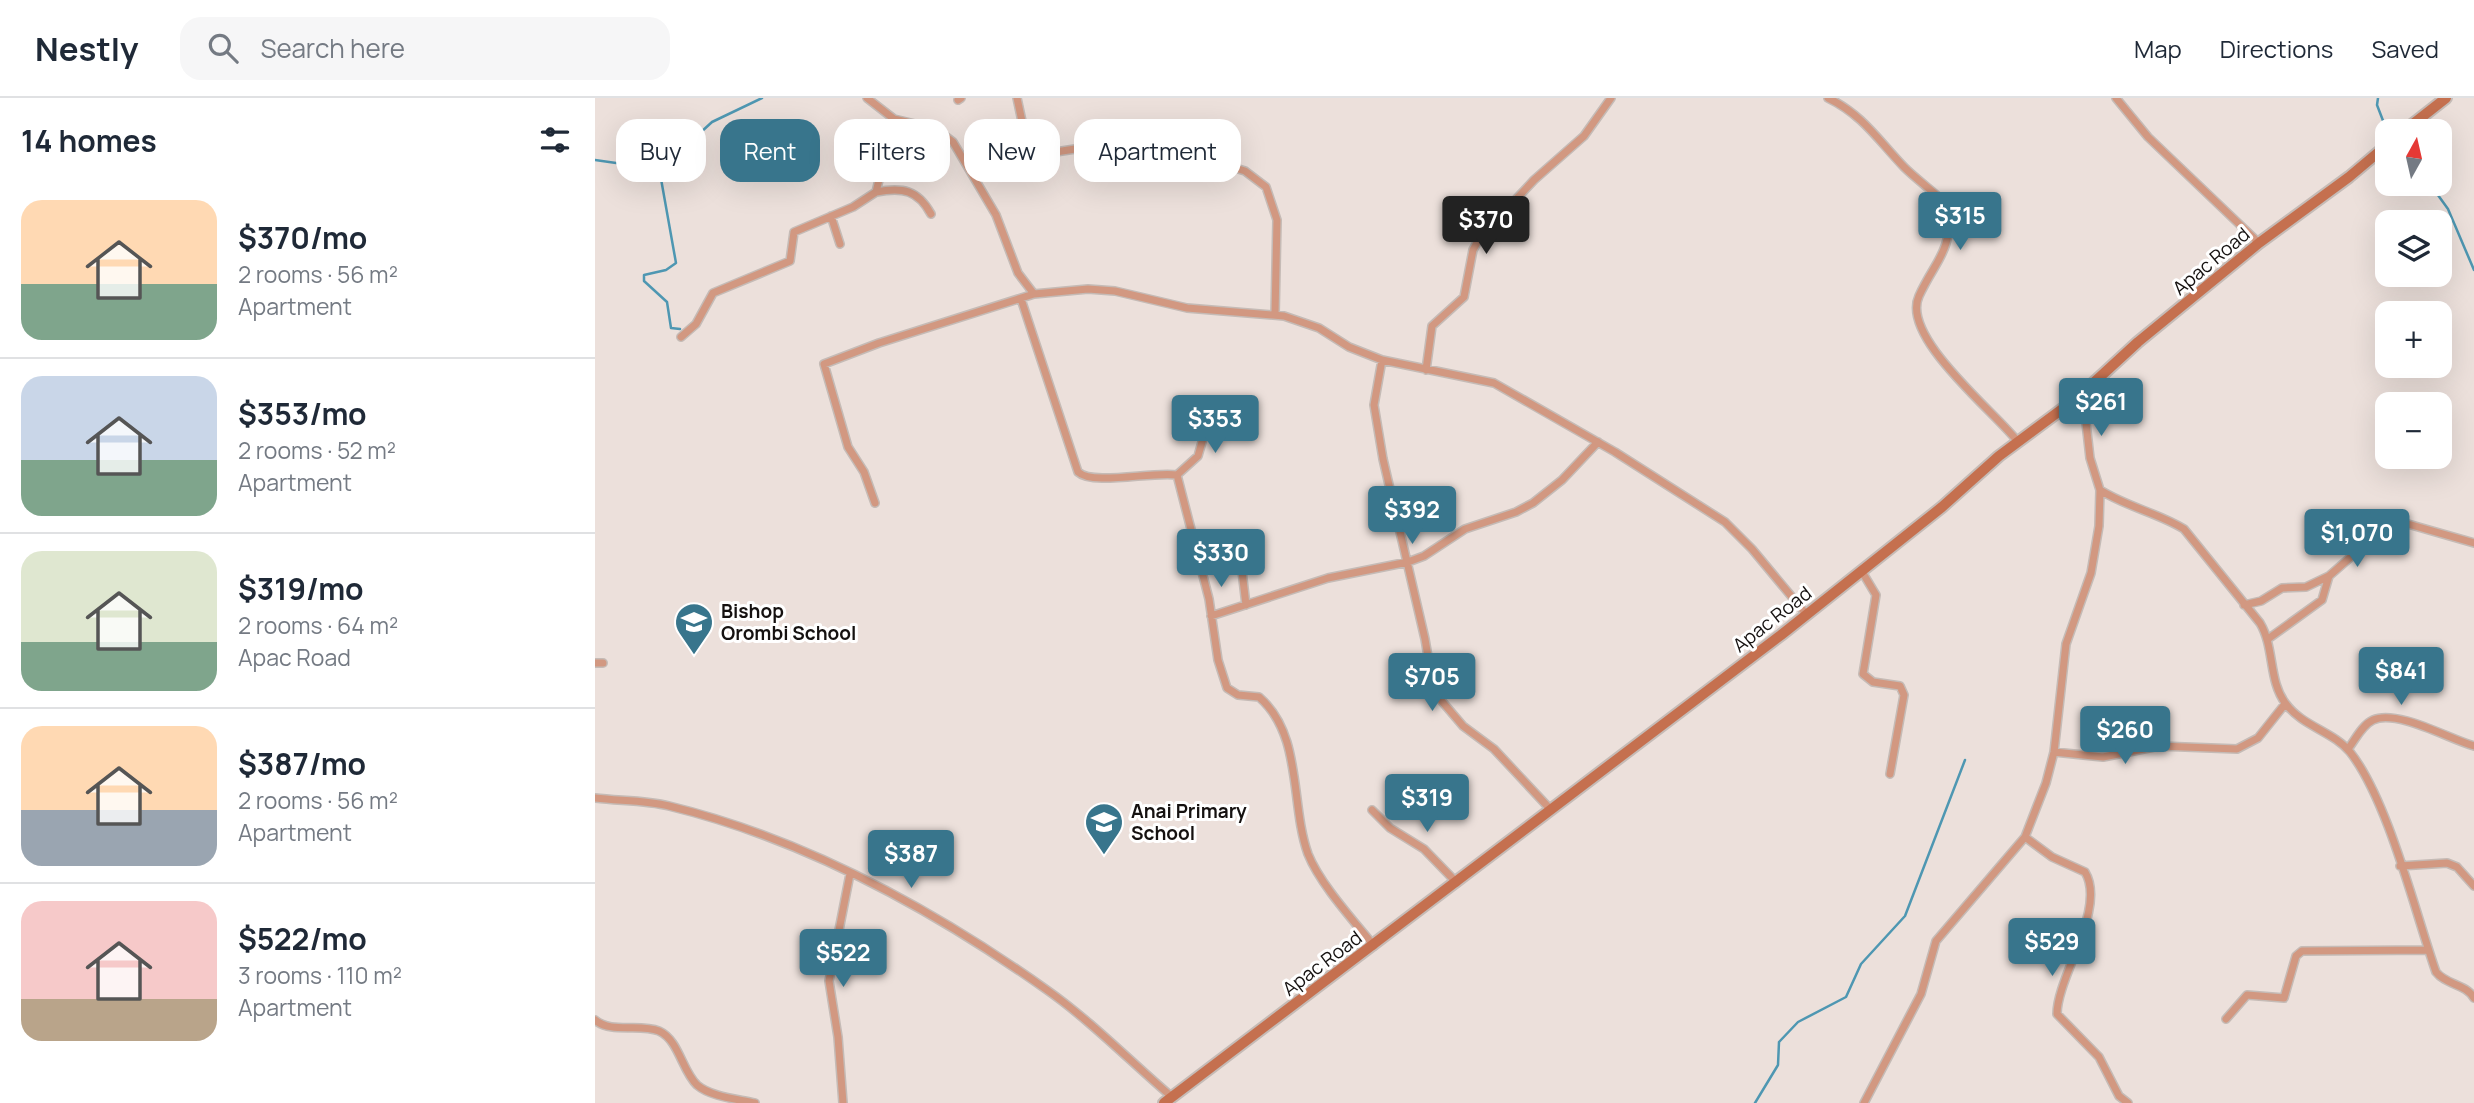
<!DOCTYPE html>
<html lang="en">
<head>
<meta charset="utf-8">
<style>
  body { margin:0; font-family:Manrope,sans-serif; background:#f6f6f7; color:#1f2937; height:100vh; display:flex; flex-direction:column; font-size:26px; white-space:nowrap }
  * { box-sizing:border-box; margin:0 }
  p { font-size:23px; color:#747a83 }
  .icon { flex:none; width:38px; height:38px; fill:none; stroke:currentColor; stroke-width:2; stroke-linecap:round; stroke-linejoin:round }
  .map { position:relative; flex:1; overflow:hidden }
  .panel { display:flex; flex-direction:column; background:#fff; width:595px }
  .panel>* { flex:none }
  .hud { position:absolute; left:21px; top:21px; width:665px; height:63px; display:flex; gap:14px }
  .needle { width:46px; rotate:8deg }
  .controls { position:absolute; left:1780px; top:21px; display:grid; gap:14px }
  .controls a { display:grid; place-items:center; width:77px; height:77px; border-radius:14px; background:#fff; box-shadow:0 7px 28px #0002; font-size:35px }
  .price { position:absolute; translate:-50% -60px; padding:0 16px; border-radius:7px; background:#38758c; color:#fff; font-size:23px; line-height:46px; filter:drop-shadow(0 2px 4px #0008) }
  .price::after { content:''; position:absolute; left:50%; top:42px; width:21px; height:16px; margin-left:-10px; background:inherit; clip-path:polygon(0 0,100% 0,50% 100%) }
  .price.active { background:#222; color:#fff }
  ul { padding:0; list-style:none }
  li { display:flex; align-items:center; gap:21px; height:175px; padding:0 21px }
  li+li { border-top:2px solid #e0e1e3 }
  li span { display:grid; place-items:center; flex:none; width:196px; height:140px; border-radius:21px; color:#555 }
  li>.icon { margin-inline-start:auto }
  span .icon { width:84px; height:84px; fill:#fffc; stroke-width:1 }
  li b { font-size:30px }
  h2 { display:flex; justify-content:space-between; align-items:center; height:84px; padding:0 21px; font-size:30px }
  .tag { padding:0 24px; border-radius:21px; background:#fff; box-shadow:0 7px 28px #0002; font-size:24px; line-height:63px }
  .tag.active { background:#38758c; color:#fff }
  header { display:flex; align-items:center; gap:42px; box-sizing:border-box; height:98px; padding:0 35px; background:#fff; border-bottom:2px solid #e0e1e3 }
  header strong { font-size:33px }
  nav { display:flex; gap:38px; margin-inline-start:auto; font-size:24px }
  .search { width:490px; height:63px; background:#f6f6f7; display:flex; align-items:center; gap:18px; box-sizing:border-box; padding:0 24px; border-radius:21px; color:#747a83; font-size:26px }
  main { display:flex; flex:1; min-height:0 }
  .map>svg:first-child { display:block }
</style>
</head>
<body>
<header>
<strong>Nestly</strong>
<div class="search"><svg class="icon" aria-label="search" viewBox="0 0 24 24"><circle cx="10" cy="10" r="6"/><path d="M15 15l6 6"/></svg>Search here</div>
<nav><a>Map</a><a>Directions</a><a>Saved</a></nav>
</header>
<main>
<section class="panel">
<h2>14 homes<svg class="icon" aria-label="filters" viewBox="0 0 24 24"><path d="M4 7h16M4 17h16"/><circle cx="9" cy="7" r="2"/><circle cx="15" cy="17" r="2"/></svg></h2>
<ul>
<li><span style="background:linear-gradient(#ffd9b3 60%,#7fa58c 0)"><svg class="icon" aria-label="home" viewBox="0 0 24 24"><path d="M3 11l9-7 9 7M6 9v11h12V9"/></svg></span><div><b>$370/mo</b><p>2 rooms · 56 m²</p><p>Apartment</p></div></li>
<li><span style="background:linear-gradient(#c9d6e8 60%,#7fa58c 0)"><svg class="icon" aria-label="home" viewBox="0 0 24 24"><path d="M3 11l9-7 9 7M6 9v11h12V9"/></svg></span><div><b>$353/mo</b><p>2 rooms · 52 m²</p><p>Apartment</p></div></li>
<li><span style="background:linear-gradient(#dfe7d0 65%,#7fa58c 0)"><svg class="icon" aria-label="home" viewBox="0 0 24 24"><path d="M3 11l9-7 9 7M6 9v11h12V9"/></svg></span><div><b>$319/mo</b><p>2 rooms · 64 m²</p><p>Apac Road</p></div></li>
<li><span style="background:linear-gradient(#ffd9b3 60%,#9aa5b1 0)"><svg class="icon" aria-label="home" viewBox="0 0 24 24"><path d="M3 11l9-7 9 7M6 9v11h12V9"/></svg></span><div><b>$387/mo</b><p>2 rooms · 56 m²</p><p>Apartment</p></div></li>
<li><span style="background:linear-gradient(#f6c9c9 70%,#b9a48a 0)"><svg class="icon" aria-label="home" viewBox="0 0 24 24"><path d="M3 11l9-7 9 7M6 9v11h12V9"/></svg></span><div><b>$522/mo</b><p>3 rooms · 110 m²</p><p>Apartment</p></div></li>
</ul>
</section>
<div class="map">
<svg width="1879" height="1005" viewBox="0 0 1879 1005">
  <rect width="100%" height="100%" fill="#ece0db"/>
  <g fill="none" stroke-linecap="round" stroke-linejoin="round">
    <!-- stream -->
    <path stroke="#4e97b2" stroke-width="2.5" d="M 1783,0 L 1782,7 L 1792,33
      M 0,62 L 49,69 L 80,58 L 117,24 L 167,0
      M 63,64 L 81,165 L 71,172 L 49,177 L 49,183 L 72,204 L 76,230 L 85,231
      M 1835,86 L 1853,111 L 1879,172
      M 1160,1005 L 1183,967 L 1184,944 L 1203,924 L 1251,899 L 1266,866 L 1310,818 L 1370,662"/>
    <defs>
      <path id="street" d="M 272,0 L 299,21 L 341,31 L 358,44 L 401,117 L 423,175 L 439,196 L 493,191 L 520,193 L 592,210 L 689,218 L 724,230 L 754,249 L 787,262 L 899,285 L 1020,354 L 1130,424 L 1157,451 L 1212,517
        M 422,0 L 434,56
        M 1233,0 C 1268,17 1283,42 1309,69 C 1323,83 1340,94 1354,109 C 1357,155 1341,161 1324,198 C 1305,239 1400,314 1423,344
        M 1521,0 L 1553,39 L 1664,145
        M 363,2 L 366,0
        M 376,73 L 396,64 L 493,49 L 540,37 L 566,40 L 588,54 L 650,73 L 671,89 L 682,122 L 680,217
        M 281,94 C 308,89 323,92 336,116
        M 236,118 L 245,146
        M 426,201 L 483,374 C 498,388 558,373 582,377 L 614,501 L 623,562 L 632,590 L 643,597 L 664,599 C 708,637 695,706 713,756 C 725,786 758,822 779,848
        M 86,239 L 101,226 L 118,195 L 195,163 L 199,134 L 258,109 L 281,94 L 299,21
        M 787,262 L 779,307 L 788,361 L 830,541 L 839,594 L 868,628 L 899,651 L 956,712
        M 831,272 L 837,228 L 869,199 L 878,152 L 884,141 L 939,82 L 989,38 L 1016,0
        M 582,377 L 603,358 L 609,337 L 601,326
        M 1505,392 C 1532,409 1563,415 1589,431 L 1665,525 C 1680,550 1673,583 1691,606 C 1707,628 1739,634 1755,654 C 1793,702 1820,814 1841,874 C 1851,887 1871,886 1879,900
        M 280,405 L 269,374 L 253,349 L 229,266 L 284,245 L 439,196
        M 643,439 L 651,507
        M 1266,472 L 1281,497 L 1268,576 L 1278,584 L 1305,588 L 1309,597 L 1295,676
        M 1649,507 L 1666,503 L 1687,490 L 1711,489 L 1734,478 L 1773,444 L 1806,424 L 1879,445
        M 616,518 L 733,480 L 813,464 L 829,458 L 870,431 L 921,414 L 938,405 L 967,382 L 1003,344
        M 1673,541 L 1727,502 L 1734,478
        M 0,565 L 8,565
        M 1753,651 C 1760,642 1767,627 1778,622 C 1802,611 1854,641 1879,648
        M 1459,654 L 1508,659 L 1564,648 L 1642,651 L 1663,640 L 1690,606
        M 0,700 C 24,703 51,702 74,708 C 210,741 339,812 452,892 C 496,923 536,964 577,999
        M 777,712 L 795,730 L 829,751 L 862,785
        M 1430,739 L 1457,759 L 1490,774 C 1512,810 1462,879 1462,916 L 1504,959 L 1524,998 L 1533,1005
        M 1805,768 L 1852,765 L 1862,769 L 1879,788
        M 1631,921 L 1652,897 L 1689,900 L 1701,858 L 1707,853 L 1833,852
        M 0,922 C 16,936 45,925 64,933 C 84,942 87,973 102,987 C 116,999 143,1001 160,1005
        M 248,1005 L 243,939 L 234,883 L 255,776
        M 1269,1005 L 1326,896 L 1341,843 L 1430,739 L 1451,685 L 1459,654 L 1471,546 L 1496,475 L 1504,428 L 1505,392 L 1495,360 L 1490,316 L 1482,300"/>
      <path id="secondary" d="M 1809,33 L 1851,0
        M 569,1005 L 1186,537 L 1347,409 L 1404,358 L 1482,300 L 1543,244 L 1664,145 L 1754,79 L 1792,47"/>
    </defs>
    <!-- street casing -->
    <use href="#street" stroke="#c5bbb6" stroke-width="10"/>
    <!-- secondary casing -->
    <use href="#secondary" stroke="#c5bbb6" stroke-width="14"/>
    <!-- street -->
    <use href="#street" stroke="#d29881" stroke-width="7"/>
    <!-- secondary -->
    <use href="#secondary" stroke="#c5704f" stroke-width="10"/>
  </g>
  <!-- icons -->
  <defs>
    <symbol id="school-pin" viewBox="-11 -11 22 30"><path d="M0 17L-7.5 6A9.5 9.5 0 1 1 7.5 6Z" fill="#38758c" stroke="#fff"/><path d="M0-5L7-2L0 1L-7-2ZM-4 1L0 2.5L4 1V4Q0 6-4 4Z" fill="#fff"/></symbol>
  </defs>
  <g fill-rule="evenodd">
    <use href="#school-pin" x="77" y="502" width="44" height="60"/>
    <use href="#school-pin" x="487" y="702" width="44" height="60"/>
  </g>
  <g text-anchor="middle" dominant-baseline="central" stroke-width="6" stroke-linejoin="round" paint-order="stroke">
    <!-- street labels -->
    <g font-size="19" fill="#151110" stroke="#fff">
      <text transform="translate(1616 163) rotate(-40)">Apac Road</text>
      <text transform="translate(1177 521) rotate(-38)">Apac Road</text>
      <text transform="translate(727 865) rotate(-37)">Apac Road</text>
    </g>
    <!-- poi labels -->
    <g font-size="19" font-weight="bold" fill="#151110" stroke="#fff" text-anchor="start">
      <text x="126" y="513">Bishop<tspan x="126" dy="22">Orombi School</tspan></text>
      <text x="536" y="713">Anai Primary<tspan x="536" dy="22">School</tspan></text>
    </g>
  </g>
</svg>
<div class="controls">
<a><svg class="needle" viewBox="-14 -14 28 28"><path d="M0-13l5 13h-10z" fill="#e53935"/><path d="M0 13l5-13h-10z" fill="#747a83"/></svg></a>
<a><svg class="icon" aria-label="layers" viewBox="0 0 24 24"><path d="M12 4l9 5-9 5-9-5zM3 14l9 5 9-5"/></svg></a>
<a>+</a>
<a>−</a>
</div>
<b class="price" style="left:1365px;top:154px">$315</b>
<b class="price active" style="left:891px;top:158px">$370</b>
<b class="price" style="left:1506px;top:340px">$261</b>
<b class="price" style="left:620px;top:357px">$353</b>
<b class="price" style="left:817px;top:448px">$392</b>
<b class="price" style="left:1762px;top:471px">$1,070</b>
<b class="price" style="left:626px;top:491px">$330</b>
<b class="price" style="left:1806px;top:609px">$841</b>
<b class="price" style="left:837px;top:615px">$705</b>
<b class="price" style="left:1530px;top:668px">$260</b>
<b class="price" style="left:832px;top:736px">$319</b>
<b class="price" style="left:316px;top:792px">$387</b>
<b class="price" style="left:1457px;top:880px">$529</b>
<b class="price" style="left:248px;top:891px">$522</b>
<div class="hud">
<a class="tag">Buy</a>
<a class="tag active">Rent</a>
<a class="tag">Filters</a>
<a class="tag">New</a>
<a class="tag">Apartment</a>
</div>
</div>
</main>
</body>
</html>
